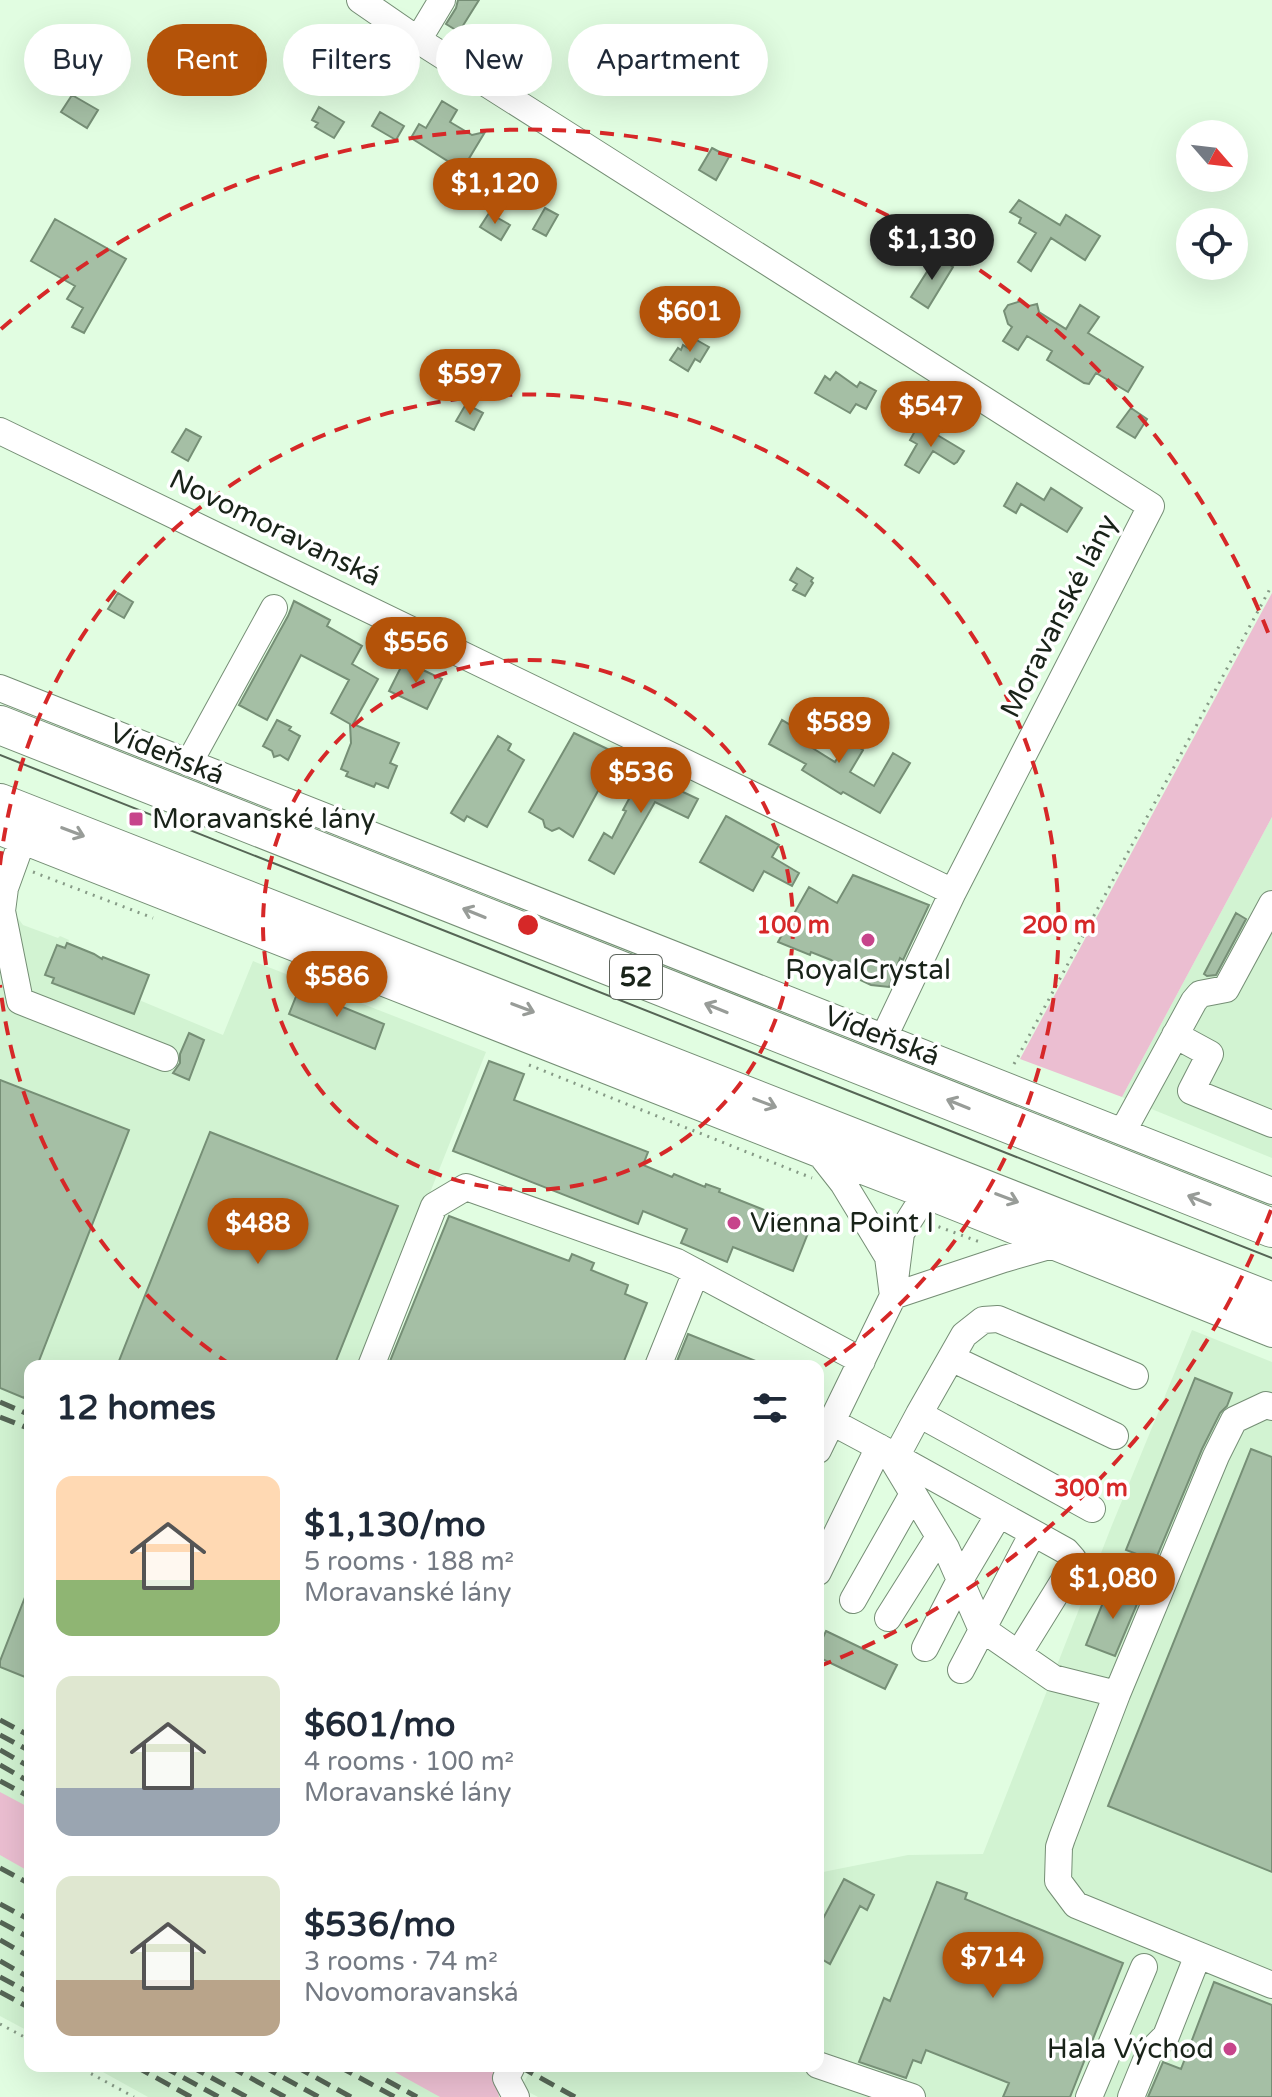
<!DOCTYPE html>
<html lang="en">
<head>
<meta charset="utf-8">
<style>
  body { margin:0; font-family:"Varela Round",sans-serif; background:#f6f6f7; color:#1f2937; height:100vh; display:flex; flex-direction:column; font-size:30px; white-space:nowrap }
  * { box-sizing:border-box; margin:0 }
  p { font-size:26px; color:#747a83 }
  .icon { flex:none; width:44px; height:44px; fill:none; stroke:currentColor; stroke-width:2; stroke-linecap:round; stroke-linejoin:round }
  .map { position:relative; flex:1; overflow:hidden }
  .sheet { position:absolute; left:24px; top:1360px; width:800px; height:712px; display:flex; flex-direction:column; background:#fff; border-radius:16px; box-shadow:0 8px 32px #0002 }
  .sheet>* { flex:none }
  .guide { position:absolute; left:24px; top:24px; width:800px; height:72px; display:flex; gap:16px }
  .needle { width:52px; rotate:118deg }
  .fabs { position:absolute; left:1176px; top:120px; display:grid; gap:16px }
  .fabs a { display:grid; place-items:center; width:72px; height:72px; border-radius:50%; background:#fff; box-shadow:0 8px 32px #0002; font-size:40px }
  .price { position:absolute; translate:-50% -68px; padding:0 18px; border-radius:28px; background:#b45309; color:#fff; font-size:26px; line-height:52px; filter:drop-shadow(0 2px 4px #0008) }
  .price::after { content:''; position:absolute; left:50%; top:48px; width:24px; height:18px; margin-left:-12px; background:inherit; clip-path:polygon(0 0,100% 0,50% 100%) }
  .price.selected { background:#222; color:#fff }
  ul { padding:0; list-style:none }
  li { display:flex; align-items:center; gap:24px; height:200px; padding:0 32px }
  li span { display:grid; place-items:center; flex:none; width:224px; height:160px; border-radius:16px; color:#555 }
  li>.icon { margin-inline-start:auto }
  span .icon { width:96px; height:96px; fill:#fffc; stroke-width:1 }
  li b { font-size:34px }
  h2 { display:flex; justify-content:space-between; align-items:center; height:96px; padding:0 32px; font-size:34px }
  .pill { padding:0 28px; border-radius:36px; background:#fff; box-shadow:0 8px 32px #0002; font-size:28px; line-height:72px }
  .pill.selected { background:#b45309; color:#fff }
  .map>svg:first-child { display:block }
</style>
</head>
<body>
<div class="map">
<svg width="1272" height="2097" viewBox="0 0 1272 2097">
  <rect width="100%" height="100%" fill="#e1fde1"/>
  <!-- built -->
  <path fill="#d2f3d2" d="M 1272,817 L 1272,1158 L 1122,1097 Z
    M 9,906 L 23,925 L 58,938 L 60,936 L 69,940 L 68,944 L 149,975 L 139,1000 L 223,1035 L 253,961 L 486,1052 L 361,1366 L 30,1366 L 30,2032 L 0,2016 L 0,912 Z
    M 1192,1330 L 1272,1362 L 1272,2097 L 538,2097 L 521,2088 L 533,2066 L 818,2066 L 818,1873 L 908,1855 L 983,1854 L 1112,1525 Z
    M 92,2066 L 497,2066 L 495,2071 L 499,2097 L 148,2097 Z"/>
  <!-- green -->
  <path fill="#ebbed1" d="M 1272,593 L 1272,817 L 1122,1097 L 1020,1059 Z
    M 0,1792 L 30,1808 L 30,1872 L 0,1855 Z
    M 384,2066 L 487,2066 L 495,2071 L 499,2097 L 440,2097 Z"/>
  <!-- building -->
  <path fill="#a5bfa5" stroke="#768f76" stroke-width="2" d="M 458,0 L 479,0 L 459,32 L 446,24 L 456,8 Z
    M 344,43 L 372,60 L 360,79 L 332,62 Z
    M 687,55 L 707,68 L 696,86 L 676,73 Z
    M 72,95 L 98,110 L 87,128 L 61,112 Z
    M 442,101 L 457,110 L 450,122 L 472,135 L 485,132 L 462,170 L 411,138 L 419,124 L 426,128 Z
    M 319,107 L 344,122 L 334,138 L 315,127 L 318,123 L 312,120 Z
    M 380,112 L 404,126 L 396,140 L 372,126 Z
    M 712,148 L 729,157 L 716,180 L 699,170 Z
    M 1019,200 L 1060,225 L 1066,215 L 1100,236 L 1085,260 L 1051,238 L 1031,271 L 1018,262 L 1036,233 L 1019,223 L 1021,218 L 1010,212 Z
    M 545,208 L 558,215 L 546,236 L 533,229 Z
    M 489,213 L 510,225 L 501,240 L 480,227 Z
    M 55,219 L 126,259 L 84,333 L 72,327 L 83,308 L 67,299 L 75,286 L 31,261 Z
    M 937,256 L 953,267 L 928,308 L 911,297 Z
    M 1021,301 L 1029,306 L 1037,304 L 1039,312 L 1066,329 L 1080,305 L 1099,317 L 1088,333 L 1143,367 L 1128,392 L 1096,373 L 1089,384 L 1084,383 L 1047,360 L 1052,351 L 1027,336 L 1018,350 L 1003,341 L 1012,327 L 1008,324 L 1004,311 L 1008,305 Z
    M 693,338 L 709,347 L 700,362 L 695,359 L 688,371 L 670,360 L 678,348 L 681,350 L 683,345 L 688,348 Z
    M 836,372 L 857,387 L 860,382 L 876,391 L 866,409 L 856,404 L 850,413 L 815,393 L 825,376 L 830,380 Z
    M 466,404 L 483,413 L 474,430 L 456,421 Z
    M 1131,408 L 1147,419 L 1135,438 L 1117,427 Z
    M 919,424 L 964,451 L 957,462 L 954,464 L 933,451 L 919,473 L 905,465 L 917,444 L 910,440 Z
    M 186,429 L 201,437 L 188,461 L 172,452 Z
    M 1017,483 L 1044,500 L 1051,488 L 1082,508 L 1067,532 L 1021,504 L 1016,513 L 1004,506 Z
    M 797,568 L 813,578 L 811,581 L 813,583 L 805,596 L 793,590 L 797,584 L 790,580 Z
    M 118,593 L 133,602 L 124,618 L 108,609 Z
    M 294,601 L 330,620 L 327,626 L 362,646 L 352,664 L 378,679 L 353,724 L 399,743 L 390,763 L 397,766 L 388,788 L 376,783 L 374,787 L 346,776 L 348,772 L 341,769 L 351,743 L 350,724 L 331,713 L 349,680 L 301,655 L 267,720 L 239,705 L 288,616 Z
    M 404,661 L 442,679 L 427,709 L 389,691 Z
    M 806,713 L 819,720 L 806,744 L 835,762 L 848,741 L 863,750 L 850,772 L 874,786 L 893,753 L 910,763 L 880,813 L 843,792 L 841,794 L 802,770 L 806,764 L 769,744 L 782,720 L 797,729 Z
    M 277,720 L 291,727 L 289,730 L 300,736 L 288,760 L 280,755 L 274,757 L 272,751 L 263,746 Z
    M 574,733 L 618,754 L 573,837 L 559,828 L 552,831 L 545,827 L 543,820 L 529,812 Z
    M 498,736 L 511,744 L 508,750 L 524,760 L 487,827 L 467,816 L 464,821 L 451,813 Z
    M 645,762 L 671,775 L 666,784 L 698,799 L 688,818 L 655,802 L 614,874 L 589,860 L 604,833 L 612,838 L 626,811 L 623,810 L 636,786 L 633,784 Z
    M 726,816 L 779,845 L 772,857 L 799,873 L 792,886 L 764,871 L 753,891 L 700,862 Z
    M 853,875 L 929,905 L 903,960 L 900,958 L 889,987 L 871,985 L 858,979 L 831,960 L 811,952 L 810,955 L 778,942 L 809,887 L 837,903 Z
    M 1236,913 L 1246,919 L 1216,975 L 1207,976 L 1204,974 Z
    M 67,943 L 94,954 L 102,959 L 103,957 L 149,975 L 134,1014 L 52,983 L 54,978 L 45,975 L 57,945 L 65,948 Z
    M 299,989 L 384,1024 L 375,1049 L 289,1014 Z
    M 189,1033 L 204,1040 L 189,1080 L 173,1073 L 180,1063 L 180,1054 Z
    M 489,1061 L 524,1074 L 514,1100 L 648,1152 L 643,1165 L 672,1177 L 674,1174 L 705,1187 L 706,1184 L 720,1189 L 719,1192 L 810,1228 L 793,1271 L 733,1247 L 727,1262 L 681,1243 L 687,1229 L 643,1211 L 638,1224 L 453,1151 Z
    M 0,1080 L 129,1130 L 37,1366 L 30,1366 L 30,1383 L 24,1398 L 0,1388 Z
    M 210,1132 L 398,1206 L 334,1366 L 117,1366 Z
    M 449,1216 L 569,1261 L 572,1254 L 594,1263 L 591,1270 L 628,1285 L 625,1294 L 647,1303 L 622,1366 L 388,1366 Z
    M 688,1334 L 766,1365 L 766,1366 L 675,1366 Z
    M 1195,1378 L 1232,1393 L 1227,1406 L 1220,1413 L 1202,1449 L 1155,1561 L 1126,1550 Z
    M 1251,1449 L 1272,1457 L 1272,1872 L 1108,1806 Z
    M 1110,1585 L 1140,1597 L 1115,1656 L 1086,1645 Z
    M 29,1587 L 30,1588 L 30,1679 L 0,1667 L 0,1661 Z
    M 826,1631 L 897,1665 L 885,1689 L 818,1657 L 818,1648 Z
    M 844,1879 L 874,1895 L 867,1910 L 860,1906 L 830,1964 L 818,1957 L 818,1928 Z
    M 937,1882 L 967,1893 L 965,1899 L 1123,1963 L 1070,2097 L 1003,2097 L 1009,2083 L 926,2050 L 921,2063 L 913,2060 L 906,2078 L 859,2062 L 884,1998 L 890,2001 Z
    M 1214,1982 L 1272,2005 L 1272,2097 L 1148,2097 L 1163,2062 L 1181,2069 Z"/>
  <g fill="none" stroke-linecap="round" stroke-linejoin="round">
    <defs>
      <path id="minor" d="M 360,0 L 418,40 L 1151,506 L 953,892 L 884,1037
        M 418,40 L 442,0
        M 0,431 L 953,892
        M 0,688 L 1272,1191
        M 189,763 L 274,608
        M 0,832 L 821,1155 L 925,1195 L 1272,1334
        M 22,841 L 5,888 L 2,911 L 20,1001 L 165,1058
        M 1175,1035 L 1210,1054 L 1191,1091 L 1272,1124
        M 1123,1131 L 1194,1001 L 1200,994 L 1226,989 L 1272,904
        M 821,1155 L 843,1183 L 888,1257 L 893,1296 L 1004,1259 L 1049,1246
        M 951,1358 L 1115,1436
        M 371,1366 L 434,1206 L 466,1187 L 677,1262 L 862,1361
        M 658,1366 L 696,1272
        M 1272,1407 L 1266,1405 L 1234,1420 L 1216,1456 L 1117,1694 L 1062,1838 L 1059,1847 L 1058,1881 L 1076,1905 L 1272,1985
        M 919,1414 L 964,1335 L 983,1320 L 998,1319 L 1135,1376
        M 832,1422 L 888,1452 L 946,1548 L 981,1628 L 1053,1678 L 1117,1694
        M 818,1450 L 893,1296 L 901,1233 L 925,1195
        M 891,1454 L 1066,1551 L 1073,1559 L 1071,1569 L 1019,1653
        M 896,1457 L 919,1414 L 1092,1509
        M 818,1572 L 879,1447
        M 853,1600 L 913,1494
        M 888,1618 L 939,1537
        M 925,1648 L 960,1580 L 999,1514
        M 961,1670 L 1033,1533
        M 818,2065 L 912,2097
        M 512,2066 L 506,2078 L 516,2097
        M 1089,2097 L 1144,1967
        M 1131,2097 L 1149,2053 L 1166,2036 L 1198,1955"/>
      <path id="highway" d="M 0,725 L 1272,1228
        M 0,803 L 1272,1302"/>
    </defs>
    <!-- minor casing -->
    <use href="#minor" stroke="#758e75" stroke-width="28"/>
    <!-- highway casing -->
    <use href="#highway" stroke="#758e75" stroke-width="40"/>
    <!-- path -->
    <path stroke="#869a86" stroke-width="3" stroke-dasharray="2 6" stroke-linecap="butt" d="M 33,872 L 153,918
      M 1014,1064 L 1272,585
      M 529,1065 L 812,1178
      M 931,1224 L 980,1242
      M 0,2024 L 30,2040
      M 77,2066 L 134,2097"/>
    <!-- minor -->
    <use href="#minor" stroke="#fff" stroke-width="26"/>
    <!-- highway -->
    <use href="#highway" stroke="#fff" stroke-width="38"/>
    <!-- tram -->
    <path stroke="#556555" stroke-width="2" d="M 0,755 L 1272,1258"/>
    <!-- rail -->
    <path stroke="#556555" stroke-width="5" stroke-dasharray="16 8" stroke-linecap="butt" d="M 0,1402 L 30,1415
      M 0,1417 L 30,1429
      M 0,1720 L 30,1736
      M 0,1735 L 30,1751
      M 0,1750 L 30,1767
      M 0,1765 L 30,1782
      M 0,1781 L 30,1797
      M 0,1868 L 30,1884
      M 0,1904 L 30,1920
      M 0,1922 L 30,1938
      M 0,1940 L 30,1957
      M 0,1961 L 30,1978
      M 0,1977 L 30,1993
      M 0,1992 L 30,2008
      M 135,2066 L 191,2097
      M 162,2066 L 219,2097
      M 190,2066 L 247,2097
      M 229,2066 L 285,2097
      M 262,2066 L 319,2097
      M 295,2066 L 351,2097
      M 338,2066 L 395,2097
      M 519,2066 L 575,2097
      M 386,2080 L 417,2097"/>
  </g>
  <!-- one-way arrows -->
  <defs><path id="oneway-shaft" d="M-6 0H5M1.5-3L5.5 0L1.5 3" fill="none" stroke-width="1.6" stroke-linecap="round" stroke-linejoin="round" transform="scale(2)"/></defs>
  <g stroke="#989c98">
    <use href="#oneway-shaft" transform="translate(73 832) rotate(21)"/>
    <use href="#oneway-shaft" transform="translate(474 913) rotate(-158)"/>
    <use href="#oneway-shaft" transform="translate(523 1008) rotate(21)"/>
    <use href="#oneway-shaft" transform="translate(716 1008) rotate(-158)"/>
    <use href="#oneway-shaft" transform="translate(765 1103) rotate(21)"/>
    <use href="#oneway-shaft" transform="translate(958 1104) rotate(-158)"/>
    <use href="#oneway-shaft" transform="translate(1007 1198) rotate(21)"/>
    <use href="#oneway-shaft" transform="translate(1199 1200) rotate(-158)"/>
  </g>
  <!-- distance rings -->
  <g fill="none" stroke="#d62828" stroke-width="4" stroke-dasharray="14 10">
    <circle cx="528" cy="925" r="265"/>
    <path d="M231 1365A531 531 0 0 1 0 985M0 865A531 531 0 1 1 821 1368"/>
    <path d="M1271 1210A796 796 0 0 1 820 1666M1 329A796 796 0 0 1 1271 640"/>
  </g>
  <!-- markers -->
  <g fill="#c7448b" stroke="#fff" stroke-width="3">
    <rect x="128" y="811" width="16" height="16" rx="4"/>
    <circle cx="868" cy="940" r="8"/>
    <circle cx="734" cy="1223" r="8"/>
    <circle cx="1230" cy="2049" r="8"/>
  </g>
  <g text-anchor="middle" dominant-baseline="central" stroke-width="7" stroke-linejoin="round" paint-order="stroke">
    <!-- shield labels -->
    <rect fill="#fff" stroke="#5e655e" stroke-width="2" x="610" y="955" width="52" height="44" rx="6"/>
    <g font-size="26" font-weight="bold" fill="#192319">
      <text x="636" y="977">52</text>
    </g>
    <!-- street labels -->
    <g font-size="28" fill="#192319" stroke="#fff">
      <text transform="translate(275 528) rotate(26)">Novomoravanská</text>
      <text transform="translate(1059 616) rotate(-63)">Moravanské lány</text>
      <text transform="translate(167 754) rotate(22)">Vídeňská</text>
      <text transform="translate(882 1036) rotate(21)">Vídeňská</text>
    </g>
    <!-- poi labels -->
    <g font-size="28" fill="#192319" stroke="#fff" text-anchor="start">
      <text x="152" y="819">Moravanské lány</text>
      <text x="868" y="970" text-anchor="middle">RoyalCrystal</text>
      <text x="750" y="1223">Vienna Point I</text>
      <text x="1214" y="2049" text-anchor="end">Hala Východ</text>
    </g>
  </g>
  <circle cx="528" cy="925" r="12" fill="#d62828" stroke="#fff" stroke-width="4"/>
  <g font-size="24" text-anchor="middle" font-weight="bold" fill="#d62828" stroke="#fff" stroke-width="7" stroke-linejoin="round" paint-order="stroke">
    <text x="793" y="933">100 m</text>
    <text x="1059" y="933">200 m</text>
    <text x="1091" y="1496">300 m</text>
  </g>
</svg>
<div class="fabs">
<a><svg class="needle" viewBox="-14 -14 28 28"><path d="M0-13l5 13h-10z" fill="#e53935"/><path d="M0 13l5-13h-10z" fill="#747a83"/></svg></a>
<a><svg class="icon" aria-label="locate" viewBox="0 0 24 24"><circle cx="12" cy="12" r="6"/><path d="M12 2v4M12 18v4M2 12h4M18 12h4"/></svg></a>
</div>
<b class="price" style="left:495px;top:226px">$1,120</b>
<b class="price selected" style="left:932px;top:282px">$1,130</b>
<b class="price" style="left:690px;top:354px">$601</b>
<b class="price" style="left:470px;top:417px">$597</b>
<b class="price" style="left:931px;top:449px">$547</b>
<b class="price" style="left:416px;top:685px">$556</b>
<b class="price" style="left:839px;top:765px">$589</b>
<b class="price" style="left:641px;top:815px">$536</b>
<b class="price" style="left:337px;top:1019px">$586</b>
<b class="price" style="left:258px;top:1266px">$488</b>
<b class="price" style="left:1113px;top:1621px">$1,080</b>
<b class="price" style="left:993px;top:2000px">$714</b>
<div class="guide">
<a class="pill">Buy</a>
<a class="pill selected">Rent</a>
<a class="pill">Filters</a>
<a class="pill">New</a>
<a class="pill">Apartment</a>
</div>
<section class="sheet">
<h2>12 homes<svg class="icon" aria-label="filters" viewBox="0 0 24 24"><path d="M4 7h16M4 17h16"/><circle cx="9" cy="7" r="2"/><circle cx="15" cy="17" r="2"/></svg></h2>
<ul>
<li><span style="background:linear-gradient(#ffd9b3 65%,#8fb573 0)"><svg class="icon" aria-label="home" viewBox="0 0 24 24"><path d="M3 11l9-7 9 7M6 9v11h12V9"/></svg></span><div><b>$1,130/mo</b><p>5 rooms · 188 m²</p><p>Moravanské lány</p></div></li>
<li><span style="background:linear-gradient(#dfe7d0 70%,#9aa5b1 0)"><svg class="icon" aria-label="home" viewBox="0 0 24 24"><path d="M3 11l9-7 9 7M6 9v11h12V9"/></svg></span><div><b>$601/mo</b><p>4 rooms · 100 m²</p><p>Moravanské lány</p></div></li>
<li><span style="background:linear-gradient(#dfe7d0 65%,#b9a48a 0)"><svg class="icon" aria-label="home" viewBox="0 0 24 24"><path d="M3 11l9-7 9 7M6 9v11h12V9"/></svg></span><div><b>$536/mo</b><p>3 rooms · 74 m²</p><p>Novomoravanská</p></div></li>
</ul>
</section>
</div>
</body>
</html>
